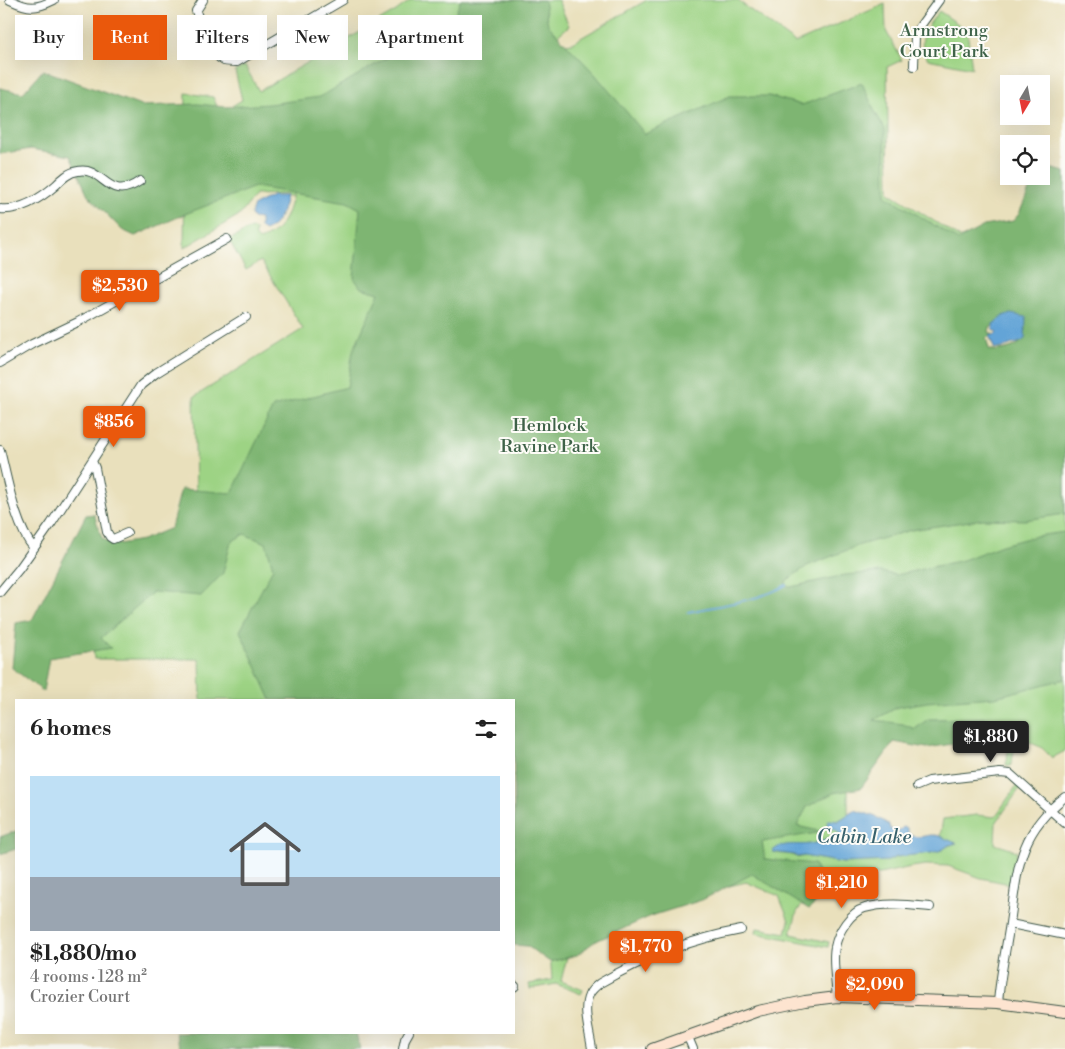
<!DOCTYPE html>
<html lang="en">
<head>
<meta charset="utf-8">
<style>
  body { margin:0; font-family:"Libre Bodoni",serif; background:#f6f6f6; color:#222; height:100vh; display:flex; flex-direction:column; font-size:19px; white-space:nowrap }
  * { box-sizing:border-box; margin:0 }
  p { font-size:16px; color:#767676 }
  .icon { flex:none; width:28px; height:28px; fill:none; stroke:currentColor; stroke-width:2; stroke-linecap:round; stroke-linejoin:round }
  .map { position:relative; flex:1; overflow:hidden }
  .sheet { position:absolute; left:15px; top:699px; width:500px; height:335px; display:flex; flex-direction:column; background:#fff; border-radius:0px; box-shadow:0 5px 20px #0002 }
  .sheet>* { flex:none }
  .guide { position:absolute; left:15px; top:15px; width:500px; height:45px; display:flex; gap:10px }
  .needle { width:32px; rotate:190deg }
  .buttons { position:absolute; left:1000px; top:75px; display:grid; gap:10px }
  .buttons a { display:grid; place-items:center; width:50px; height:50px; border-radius:0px; background:#fff; box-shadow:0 5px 20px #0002; font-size:25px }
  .price { position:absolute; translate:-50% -42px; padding:0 11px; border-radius:5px; background:#ea580c; color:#fff; font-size:16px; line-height:32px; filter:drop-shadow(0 1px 2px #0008) }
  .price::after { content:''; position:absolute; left:50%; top:30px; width:15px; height:11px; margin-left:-8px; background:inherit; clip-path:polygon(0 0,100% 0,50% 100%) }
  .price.current { background:#222; color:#fff }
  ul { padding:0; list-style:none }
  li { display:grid; align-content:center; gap:10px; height:265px; padding:0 15px }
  li span { display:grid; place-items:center; height:155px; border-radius:0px; color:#555 }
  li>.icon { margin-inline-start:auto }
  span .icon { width:90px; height:90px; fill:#fffc; stroke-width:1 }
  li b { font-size:21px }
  h2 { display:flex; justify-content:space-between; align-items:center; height:60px; padding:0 15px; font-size:21px }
  .chip { padding:0 18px; border-radius:0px; background:#fff; box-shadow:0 5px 20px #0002; font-size:18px; line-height:45px }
  .chip.current { background:#ea580c; color:#fff }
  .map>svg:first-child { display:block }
</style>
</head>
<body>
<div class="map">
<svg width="1065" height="1049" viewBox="0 0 1065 1049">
  <rect width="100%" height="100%" fill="#fdfcf7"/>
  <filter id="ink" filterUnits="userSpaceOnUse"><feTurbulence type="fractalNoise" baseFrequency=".02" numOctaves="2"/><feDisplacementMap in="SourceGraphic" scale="10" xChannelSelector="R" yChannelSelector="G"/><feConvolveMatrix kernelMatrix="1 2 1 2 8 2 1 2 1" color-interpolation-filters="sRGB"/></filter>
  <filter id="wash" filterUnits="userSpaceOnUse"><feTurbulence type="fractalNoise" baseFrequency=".0096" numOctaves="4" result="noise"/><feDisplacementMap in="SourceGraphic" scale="20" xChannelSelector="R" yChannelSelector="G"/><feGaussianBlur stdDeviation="1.12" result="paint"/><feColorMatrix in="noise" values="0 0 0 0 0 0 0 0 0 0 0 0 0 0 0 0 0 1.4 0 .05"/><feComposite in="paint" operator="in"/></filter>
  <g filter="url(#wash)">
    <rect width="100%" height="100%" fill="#e9e0bc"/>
    <!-- green -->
    <path fill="#9dd384" stroke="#5e885c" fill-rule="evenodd" d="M 411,0 L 558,0 L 569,26 L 544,47 L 572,43 L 647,0 L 737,0 L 795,43 L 885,4 L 886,31 L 902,60 L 887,67 L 889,192 L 1033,285 L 1065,237 L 1065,751 L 1052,758 L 1042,748 L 1017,736 L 1011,766 L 1006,765 L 1010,736 L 990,737 L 921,729 L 854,758 L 848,791 L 848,815 L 837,821 L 828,820 L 827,827 L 833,828 L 840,832 L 840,834 C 830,839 821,842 810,844 C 797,846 784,842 772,851 C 780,856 792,852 798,858 L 804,856 L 843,863 L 888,861 L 896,857 L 931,853 L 942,850 L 948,846 L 956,843 L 940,837 L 943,819 L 977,815 L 995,817 L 1017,785 L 1020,788 L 996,823 L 995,844 L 1017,851 L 1010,884 L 981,878 L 948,866 L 926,865 L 911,867 L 880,874 L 828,876 L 810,892 L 797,912 L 791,934 L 829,942 L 828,947 L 756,933 L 757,928 L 786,933 L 789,921 L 779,896 L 746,882 L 721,888 L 569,949 L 561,981 L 583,990 L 581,994 L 556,984 L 530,989 L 529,984 L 552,980 L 550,950 L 514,700 L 201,700 L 200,659 L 94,659 L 91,586 L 197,539 L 194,397 L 303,329 L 261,261 L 246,270 L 229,240 L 251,228 L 256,230 L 255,235 L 259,240 C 282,233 287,216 293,194 L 289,197 L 285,194 L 255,195 L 241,214 L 184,248 L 186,93 L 213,97 L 220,113 L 242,100 L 235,71 L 245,66 L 259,91 L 396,11 ZM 998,320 L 1021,342 C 1015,348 997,353 989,349 L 986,338 L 993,334 L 989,332 L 990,327 Z
      M 939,11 L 967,30 L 972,68 L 928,59 C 915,40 927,27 939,11 Z"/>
    <!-- forest -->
    <path fill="#7eb572" stroke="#4e7953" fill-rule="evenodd" d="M 461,0 L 544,0 L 548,25 L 594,73 L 645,134 L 730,96 L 769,96 L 802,105 L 862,83 L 874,110 L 885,129 L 886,195 L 958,240 L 984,226 L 1013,221 L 1019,214 L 1035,176 L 1041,176 L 1041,171 L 1049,168 L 1065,172 L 1065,514 L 1025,520 L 983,519 L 911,530 L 860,545 L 807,566 L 786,581 L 786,585 L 791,587 L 845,575 L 881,572 L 896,575 L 963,560 L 1002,545 L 1036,536 L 1065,532 L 1065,679 L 995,697 L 927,702 L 898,707 L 874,720 L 903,724 L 915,729 L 928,719 L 988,718 L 994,730 L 990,738 L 927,748 L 894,742 L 861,788 L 833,793 L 807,807 L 797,826 L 823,832 L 762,842 L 765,859 L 814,864 L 828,893 L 809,909 L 752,874 L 702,900 L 651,916 L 594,942 L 577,955 L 550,962 L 527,946 L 514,945 L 514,700 L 271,700 L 240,631 L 273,568 L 266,543 L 244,534 L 231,542 L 223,573 L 201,596 L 153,592 L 101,638 L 111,648 L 49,658 L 43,691 L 12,668 L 16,623 L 32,620 L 86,515 L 94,514 L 102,538 L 113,545 L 142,540 L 171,528 L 181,489 L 232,493 L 273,407 L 347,387 L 353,351 L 379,293 L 361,288 L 354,278 L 360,209 L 347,202 L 255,187 L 185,214 L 135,236 L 122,230 L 88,195 L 70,156 L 31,149 L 0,154 L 0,88 L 23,93 L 43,70 L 141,106 L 198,104 L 225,107 L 269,104 L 320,97 L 453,19 ZM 998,320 L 1021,342 C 1015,348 997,353 989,349 L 986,338 L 993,335 L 989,332 L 990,327 Z
      M 16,831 L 16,849 L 0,854 L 0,837 Z
      M 176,1033 L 356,1033 L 360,1049 L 182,1049 Z"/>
    <!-- water -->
    <path fill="#64a4d7" stroke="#427086" d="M 272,196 L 286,196 C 283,210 279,225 265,231 L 260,228 L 260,219 L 253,218 L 251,214 L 254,205 Z
      M 1011,314 L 1026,317 L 1025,339 C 1019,344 1015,343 1010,345 C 1004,347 1001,350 994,348 L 989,335 L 994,335 L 997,332 L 993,330 L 993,324 L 1005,315 Z
      M 855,810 C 869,815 876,815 889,825 L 890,829 L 899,831 L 903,827 L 907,828 L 909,835 C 923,839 922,835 933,835 C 941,835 949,841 957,843 L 949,845 L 942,850 L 931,853 L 896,857 L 888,861 L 843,863 L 804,856 L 796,857 L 795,855 L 772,852 C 781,841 798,846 810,844 C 821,842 832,839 840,833 L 833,828 L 828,830 L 828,820 L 838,821 Z"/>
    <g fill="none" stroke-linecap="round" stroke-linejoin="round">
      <!-- stream -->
      <path stroke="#64a4d7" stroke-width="2" d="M 688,612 C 718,605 760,601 786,585"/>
    </g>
  </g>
  <g filter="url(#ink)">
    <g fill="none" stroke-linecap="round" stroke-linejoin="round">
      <defs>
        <path id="street" d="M 10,0 C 29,9 36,9 54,0
          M 203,0 L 196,11 C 200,25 211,55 224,61 C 228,62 232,62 237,62 L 343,0
          M 914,66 L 915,36 L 918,29 L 939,0
          M 0,209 C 20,211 41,198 56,185 C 62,179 69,172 78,171 C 104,166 107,204 140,181
          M 0,363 L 32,344 L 78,322 L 227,239
          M 0,450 C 7,477 15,527 34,548
          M 92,461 L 95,468 L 107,532 L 110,537 L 113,539 L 127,533
          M 0,592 L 19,569 L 51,524 L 141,385 L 156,373 L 246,317
          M 917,786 L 929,781 L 1000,773 L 1010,774 L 1065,823
          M 1010,924 L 1065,935
          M 514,987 L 515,986
          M 837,997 C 836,983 832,960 835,947 C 838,932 850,912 865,908 C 885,902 909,905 930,907
          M 998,1003 C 1000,976 1006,950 1010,923 C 1018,868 1018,833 1065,797
          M 688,1037 L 693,1049
          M 403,1049 L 405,1039 L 409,1032
          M 592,1049 C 590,1033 582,1010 589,995 C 591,990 596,986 600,983 C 643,958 692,939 741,930"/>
        <path id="secondary" d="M 652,1049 L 758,1011 L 805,1001 L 837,997 L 998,1003 L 1065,1012"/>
      </defs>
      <!-- street casing -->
      <use href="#street" stroke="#3d5548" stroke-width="10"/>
      <!-- secondary casing -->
      <use href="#secondary" stroke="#3d5548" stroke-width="12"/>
      <!-- street -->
      <use href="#street" stroke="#fff" stroke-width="8"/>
      <!-- secondary -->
      <use href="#secondary" stroke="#fde4d0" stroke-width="10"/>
    </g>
  </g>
  <g text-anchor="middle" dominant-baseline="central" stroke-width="4" stroke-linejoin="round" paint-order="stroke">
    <!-- park labels -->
    <g font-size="18" fill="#3e6248" stroke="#fdfcf7">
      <text x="944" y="30">Armstrong<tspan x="944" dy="21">Court Park</tspan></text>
      <text x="549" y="425">Hemlock<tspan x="549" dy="21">Ravine Park</tspan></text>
    </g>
    <!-- water labels -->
    <g font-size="19" font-style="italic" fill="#37616d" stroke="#fdfcf7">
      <text x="864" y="837">Cabin Lake</text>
    </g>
  </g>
</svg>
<div class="buttons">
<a><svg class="needle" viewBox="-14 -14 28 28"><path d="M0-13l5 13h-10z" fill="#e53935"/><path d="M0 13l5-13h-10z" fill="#767676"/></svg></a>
<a><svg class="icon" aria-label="locate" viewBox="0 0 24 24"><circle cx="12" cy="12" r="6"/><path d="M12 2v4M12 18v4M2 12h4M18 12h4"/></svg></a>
</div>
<b class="price" style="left:120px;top:312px">$2,530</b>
<b class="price" style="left:114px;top:448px">$856</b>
<b class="price current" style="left:991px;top:763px">$1,880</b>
<b class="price" style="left:842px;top:909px">$1,210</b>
<b class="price" style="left:646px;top:973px">$1,770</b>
<b class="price" style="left:875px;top:1011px">$2,090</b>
<div class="guide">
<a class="chip">Buy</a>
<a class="chip current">Rent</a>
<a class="chip">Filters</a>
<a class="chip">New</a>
<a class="chip">Apartment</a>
</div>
<section class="sheet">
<h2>6 homes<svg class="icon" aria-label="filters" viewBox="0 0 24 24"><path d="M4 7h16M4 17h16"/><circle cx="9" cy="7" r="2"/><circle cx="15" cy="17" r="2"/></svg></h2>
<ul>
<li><span style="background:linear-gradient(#bfe0f5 65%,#9aa5b1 0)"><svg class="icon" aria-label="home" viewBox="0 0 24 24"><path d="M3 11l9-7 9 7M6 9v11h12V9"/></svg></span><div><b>$1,880/mo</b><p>4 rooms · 128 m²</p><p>Crozier Court</p></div></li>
</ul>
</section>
</div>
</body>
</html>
